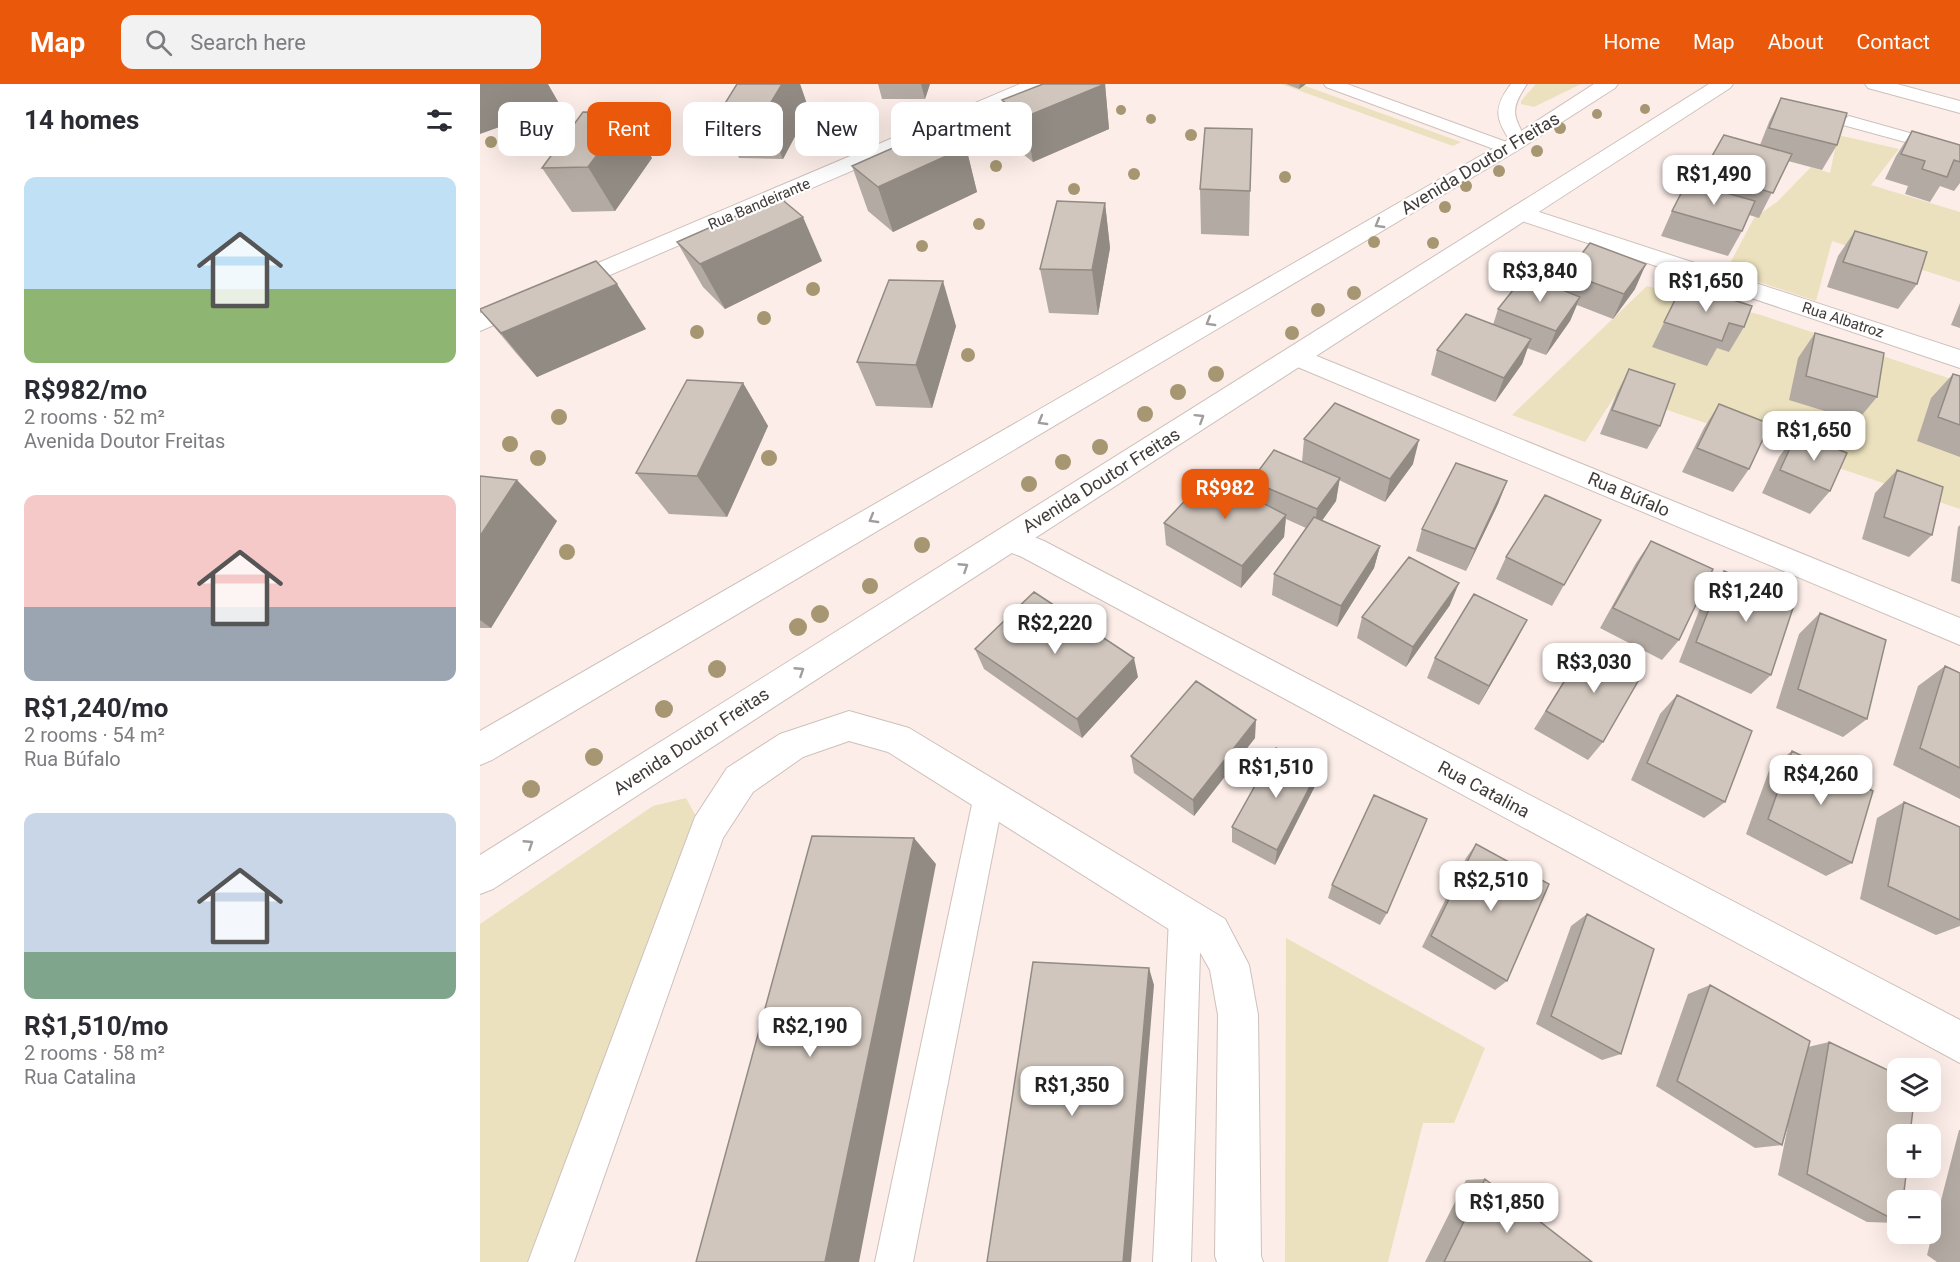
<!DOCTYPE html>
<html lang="en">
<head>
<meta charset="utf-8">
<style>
  body { margin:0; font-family:Roboto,sans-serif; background:#f2f2f3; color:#2b2b33; height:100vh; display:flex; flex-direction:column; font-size:22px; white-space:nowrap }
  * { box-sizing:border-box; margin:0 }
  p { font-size:20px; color:#7c7c81 }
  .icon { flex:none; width:33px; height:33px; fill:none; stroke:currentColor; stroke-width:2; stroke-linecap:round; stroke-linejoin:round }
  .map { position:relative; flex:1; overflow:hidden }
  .side { display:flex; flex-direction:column; background:#fff; width:480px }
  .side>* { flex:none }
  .banner { position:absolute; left:18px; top:18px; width:570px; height:54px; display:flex; gap:12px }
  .tools { position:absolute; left:1407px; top:974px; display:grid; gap:12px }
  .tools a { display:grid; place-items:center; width:54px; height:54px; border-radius:12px; background:#fff; box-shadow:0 6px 24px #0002; font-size:30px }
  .price { position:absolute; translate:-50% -51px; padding:0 14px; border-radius:12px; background:#fff; color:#222; font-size:20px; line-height:39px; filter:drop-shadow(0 2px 3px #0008) }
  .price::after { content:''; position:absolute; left:50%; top:36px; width:18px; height:14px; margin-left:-9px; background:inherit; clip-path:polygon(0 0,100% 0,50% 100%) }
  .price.active { background:#ea580c; color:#fff }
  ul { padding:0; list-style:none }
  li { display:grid; align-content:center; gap:12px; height:318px; padding:0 24px }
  li span { display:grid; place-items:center; height:186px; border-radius:12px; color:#555 }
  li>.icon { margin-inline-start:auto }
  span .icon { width:108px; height:108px; fill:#fffc; stroke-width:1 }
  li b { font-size:26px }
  h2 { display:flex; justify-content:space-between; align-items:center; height:72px; padding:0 24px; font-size:26px }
  .pill { padding:0 21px; border-radius:12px; background:#fff; box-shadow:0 6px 24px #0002; font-size:21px; line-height:54px }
  .pill.active { background:#ea580c; color:#fff }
  header { display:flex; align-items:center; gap:36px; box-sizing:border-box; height:84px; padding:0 30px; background:#ea580c; color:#fff }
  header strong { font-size:28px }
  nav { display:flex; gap:33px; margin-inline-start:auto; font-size:21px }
  .search { width:420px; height:54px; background:#f2f2f3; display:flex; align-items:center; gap:15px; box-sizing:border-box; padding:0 21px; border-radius:12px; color:#7c7c81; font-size:22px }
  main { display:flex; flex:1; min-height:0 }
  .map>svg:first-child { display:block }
</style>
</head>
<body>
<header>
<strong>Map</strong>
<div class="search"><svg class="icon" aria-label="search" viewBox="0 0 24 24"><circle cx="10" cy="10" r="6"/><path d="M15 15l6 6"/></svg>Search here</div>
<nav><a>Home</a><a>Map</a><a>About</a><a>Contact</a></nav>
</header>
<main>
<section class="side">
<h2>14 homes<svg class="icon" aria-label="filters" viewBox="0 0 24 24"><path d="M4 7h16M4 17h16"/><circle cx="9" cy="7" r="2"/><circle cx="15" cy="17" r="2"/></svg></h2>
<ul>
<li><span style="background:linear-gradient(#bfe0f5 60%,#8fb573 0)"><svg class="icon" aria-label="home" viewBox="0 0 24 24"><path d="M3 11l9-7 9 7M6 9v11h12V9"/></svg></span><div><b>R$982/mo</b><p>2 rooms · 52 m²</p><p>Avenida Doutor Freitas</p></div></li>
<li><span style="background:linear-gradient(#f6c9c9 60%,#9aa5b1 0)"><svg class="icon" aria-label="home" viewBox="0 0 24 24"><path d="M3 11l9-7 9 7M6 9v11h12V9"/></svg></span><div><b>R$1,240/mo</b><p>2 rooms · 54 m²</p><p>Rua Búfalo</p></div></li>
<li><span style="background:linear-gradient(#c9d6e8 75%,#7fa58c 0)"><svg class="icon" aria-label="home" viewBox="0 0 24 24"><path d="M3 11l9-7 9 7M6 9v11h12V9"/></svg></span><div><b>R$1,510/mo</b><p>2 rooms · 58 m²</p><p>Rua Catalina</p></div></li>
</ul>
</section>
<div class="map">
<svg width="1480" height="1178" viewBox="0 0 1480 1178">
  <rect width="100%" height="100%" fill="#fcede8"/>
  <!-- green -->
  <path fill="#ebe1be" d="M 801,0 L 820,0 L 981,58 L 973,62 Z
    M 1056,0 L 1101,0 L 1054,23 L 1041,20 L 1041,17 Z
    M 1358,51 L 1419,65 L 1391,101 L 1480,128 L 1480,198 L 1352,157 L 1336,217 L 1246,187 L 1274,134 L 1297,118 L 1331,83 L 1350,89 Z
    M 1167,202 L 1281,231 L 1480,298 L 1480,425 L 1137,309 L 1105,358 L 1032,331 Z
    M 206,714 L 218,736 L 47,1178 L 0,1178 L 0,840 L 173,722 Z
    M 806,854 L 1005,964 L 974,1039 L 943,1039 L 908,1178 L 805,1178 Z"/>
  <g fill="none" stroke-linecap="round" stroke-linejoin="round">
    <defs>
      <path id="service" d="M 844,0 L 867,0 L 1032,60 C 1016,35 1012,25 1031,0 L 1047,0 C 1030,25 1032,32 1048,57 L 1045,61 L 1035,61 L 1037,64 L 1034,68 L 1022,68 L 846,3 Z
        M 1369,32 L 1480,63 L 1480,73 L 1363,41 L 1361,37 Z
        M 509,697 L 519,701 L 524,711 L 433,1178 L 395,1178 L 494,711 L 499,701 Z
        M 705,818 L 716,823 L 721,834 L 711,1178 L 673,1178 L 689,834 L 694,823 Z"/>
      <path id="minor" d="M 540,0 L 567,0 L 564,4 L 0,247 L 0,229 Z
        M 1041,122 L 1480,266 L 1480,284 L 1033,134 L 1030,129 L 1033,124 Z
        M 817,264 L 1480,534 L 1480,561 L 808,279 L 804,273 L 808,267 Z
        M 528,443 L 564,457 L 1480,936 L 1480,979 L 542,473 L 517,463 L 513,455 L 517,447 Z
        M 369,627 L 429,644 L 745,835 L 769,881 L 778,931 L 781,1172 L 783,1178 L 737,1178 L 735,1172 L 738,931 L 730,886 L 717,863 L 408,668 L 369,657 L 323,673 L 273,708 L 243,754 L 94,1178 L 48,1178 L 215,733 L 247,684 L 300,650 Z"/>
      <path id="secondary" d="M 1114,0 L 1138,0 L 1135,4 L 1035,68 L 12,676 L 0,681 L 0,647 L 1021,60 Z
        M 1229,0 L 1253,0 L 1250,4 L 13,805 L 0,810 L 0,771 Z
        M 1385,0 L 1417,0 L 1480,17 L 1480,29 L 1388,4 Z"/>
    </defs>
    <!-- service casing -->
    <use href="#service" stroke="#cec0bb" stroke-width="2"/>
    <!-- minor casing -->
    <use href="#minor" stroke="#cec0bb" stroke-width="2"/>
    <!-- secondary casing -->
    <use href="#secondary" stroke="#cec0bb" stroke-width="2"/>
    <!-- service -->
    <use href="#service" fill="#fff" fill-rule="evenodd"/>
    <!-- minor -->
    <use href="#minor" fill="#fff" fill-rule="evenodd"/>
    <!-- secondary -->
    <use href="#secondary" fill="#fff" fill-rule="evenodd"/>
  </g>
  <!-- trees -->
  <g fill="#a69772">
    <circle cx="1165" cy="25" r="5"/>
    <circle cx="641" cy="26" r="5"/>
    <circle cx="1117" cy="30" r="5"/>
    <circle cx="671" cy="35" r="5"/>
    <circle cx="1080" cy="44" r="6"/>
    <circle cx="711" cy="51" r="6"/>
    <circle cx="11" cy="58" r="6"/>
    <circle cx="54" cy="63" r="6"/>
    <circle cx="1057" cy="67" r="6"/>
    <circle cx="516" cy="82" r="6"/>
    <circle cx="1019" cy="87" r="6"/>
    <circle cx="654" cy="90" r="6"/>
    <circle cx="805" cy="93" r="6"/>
    <circle cx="986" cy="102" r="6"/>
    <circle cx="594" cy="105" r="6"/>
    <circle cx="965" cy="123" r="6"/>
    <circle cx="499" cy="140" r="6"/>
    <circle cx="894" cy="158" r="6"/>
    <circle cx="953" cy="159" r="6"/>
    <circle cx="442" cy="162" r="6"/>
    <circle cx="333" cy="205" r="7"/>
    <circle cx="874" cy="209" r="7"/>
    <circle cx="838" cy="226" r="7"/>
    <circle cx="284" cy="234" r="7"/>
    <circle cx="217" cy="248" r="7"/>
    <circle cx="812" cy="249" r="7"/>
    <circle cx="488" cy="271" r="7"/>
    <circle cx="736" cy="290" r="8"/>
    <circle cx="698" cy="308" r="8"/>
    <circle cx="665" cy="330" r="8"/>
    <circle cx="79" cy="333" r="8"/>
    <circle cx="30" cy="360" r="8"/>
    <circle cx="620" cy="363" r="8"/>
    <circle cx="58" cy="374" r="8"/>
    <circle cx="289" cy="374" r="8"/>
    <circle cx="583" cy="378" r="8"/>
    <circle cx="549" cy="400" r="8"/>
    <circle cx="442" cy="461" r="8"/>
    <circle cx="87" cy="468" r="8"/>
    <circle cx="390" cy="502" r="8"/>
    <circle cx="340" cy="530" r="9"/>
    <circle cx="318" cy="543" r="9"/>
    <circle cx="237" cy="585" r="9"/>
    <circle cx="184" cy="625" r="9"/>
    <circle cx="114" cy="673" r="9"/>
    <circle cx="51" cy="705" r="9"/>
  </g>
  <!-- wall -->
  <path fill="#b3aaa3" d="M 257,0 L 320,0 L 329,26 L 303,75 L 259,74 L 239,29 Z
    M 398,0 L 450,0 L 445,15 L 402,15 Z
    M 625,0 L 629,45 L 553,78 L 531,61 L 522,16 Z
    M 806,0 L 826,0 L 819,5 Z
    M 1301,14 L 1357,61 L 1342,86 L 1308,77 L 1279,134 L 1269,131 L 1262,147 L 1248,172 L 1181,152 L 1192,127 L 1217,100 L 1223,88 L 1280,61 L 1289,38 Z
    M 1432,47 L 1480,61 L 1480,99 L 1474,107 L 1460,102 L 1450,118 L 1425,110 L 1428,102 L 1405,95 L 1416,72 Z
    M 486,63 L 497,108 L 413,148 L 388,127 L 372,82 Z
    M 172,74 L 135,127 L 92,128 L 62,84 Z
    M 720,105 L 770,107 L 769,152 L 721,150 Z
    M 625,119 L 630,164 L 618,231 L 569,229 L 560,185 Z
    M 1375,147 L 1437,200 L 1418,225 L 1347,203 L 1358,172 Z
    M 197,158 L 342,177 L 245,225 L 223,203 Z
    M 1087,189 L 1155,205 L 1133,235 L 1097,221 L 1090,237 L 1066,271 L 1047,264 L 1042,280 L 1015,318 L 951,291 L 957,266 L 1013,241 L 1018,225 L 1081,205 Z
    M 1203,200 L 1264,243 L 1249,268 L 1237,264 L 1227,282 L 1172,263 Z
    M 1480,219 L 1480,244 L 1471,241 Z
    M 0,226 L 166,245 L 57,293 L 36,269 Z
    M 476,242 L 452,324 L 396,322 L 377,278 Z
    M 1335,249 L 1397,313 L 1377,337 L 1309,316 L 1318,274 Z
    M 1149,285 L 1180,342 L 1167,365 L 1120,350 L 1137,309 Z
    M 1473,290 L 1480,292 L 1480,373 L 1437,357 L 1451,314 Z
    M 263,299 L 288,342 L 247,433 L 189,430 L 156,389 Z
    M 1239,320 L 1269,385 L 1253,408 L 1202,388 L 1224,344 Z
    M 1317,349 L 1350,407 L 1330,430 L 1282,409 L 1299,373 Z
    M 824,355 L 933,380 L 905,418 L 859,396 L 856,417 L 842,436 L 900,462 L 894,484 L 857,543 L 792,511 L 794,490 L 826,444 L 806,435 L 804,453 L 761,504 L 686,461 L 684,439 L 770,412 L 771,397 L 822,378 Z
    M 1417,386 L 1452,451 L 1429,473 L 1382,455 L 1395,409 Z
    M 0,392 L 77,437 L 11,544 L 0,544 Z
    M 1027,397 L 1018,420 L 986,487 L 936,467 L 942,445 Z
    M 1121,436 L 1072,522 L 1016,495 L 1026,473 Z
    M 1480,441 L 1480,500 L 1471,497 L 1478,443 Z
    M 1171,457 L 1199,556 L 1182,576 L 1120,544 L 1156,479 Z
    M 1244,487 L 1291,591 L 1271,610 L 1199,578 L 1226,509 Z
    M 970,521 L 926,583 L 877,554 L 882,533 Z
    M 1340,529 L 1387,635 L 1363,653 L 1296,624 L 1319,550 Z
    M 1036,557 L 999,621 L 947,594 L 955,574 Z
    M 1106,562 L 1123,658 L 1108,676 L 1054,645 Z
    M 495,565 L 658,593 L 602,654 L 504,585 Z
    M 1465,582 L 1480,589 L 1480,715 L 1413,681 L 1438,602 Z
    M 1197,611 L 1245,718 L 1224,734 L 1151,696 L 1180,630 Z
    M 775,654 L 714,732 L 654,689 L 651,672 Z
    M 1312,667 L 1372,779 L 1346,792 L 1266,750 L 1290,684 Z
    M 839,685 L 835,702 L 795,781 L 752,758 L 752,743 Z
    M 1424,718 L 1480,743 L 1480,842 L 1456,851 L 1380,815 L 1397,734 Z
    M 996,760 L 1027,897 L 1015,906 L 942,863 L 986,774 Z
    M 852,801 L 907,829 L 900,841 L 848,814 Z
    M 1107,830 L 1141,970 L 1122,976 L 1056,940 L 1091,842 Z
    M 1230,901 L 1328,963 L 1349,958 L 1418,1116 L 1418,1139 L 1387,1138 L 1298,1091 L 1308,1042 L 1302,1061 L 1275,1064 L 1176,1002 L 1208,910 Z
    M 1479,1046 L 1480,1046 L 1480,1178 L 1457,1178 L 1447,1171 Z
    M 1005,1095 L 1112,1178 L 945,1178 L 986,1096 Z"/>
  <!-- shaded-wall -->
  <path fill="#928b84" d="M 0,0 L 68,0 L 80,21 L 0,50 Z
    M 302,0 L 320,0 L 329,26 L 303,75 L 284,30 Z
    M 441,0 L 450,0 L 445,15 Z
    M 625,0 L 629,45 L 553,78 L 545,33 Z
    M 820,0 L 826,0 L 819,5 Z
    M 148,29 L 172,74 L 135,127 L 108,83 Z
    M 486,63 L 497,108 L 413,148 L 398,103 Z
    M 625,119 L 630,164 L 618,231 L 612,186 Z
    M 323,133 L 342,177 L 245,225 L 220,180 Z
    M 1166,180 L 1155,205 L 1133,235 L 1144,210 Z
    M 463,197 L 476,242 L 452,324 L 436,281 Z
    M 137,200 L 166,245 L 57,293 L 21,249 Z
    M 1100,213 L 1090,237 L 1066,271 L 1076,247 Z
    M 1051,255 L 1042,280 L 1015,318 L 1024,294 Z
    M 263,299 L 288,342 L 247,433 L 217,392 Z
    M 939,356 L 933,380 L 905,418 L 910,395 Z
    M 860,394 L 856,417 L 834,448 L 837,425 Z
    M 37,396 L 77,437 L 11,544 L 0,536 L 0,452 Z
    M 1027,397 L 1018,420 L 986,487 L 995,465 Z
    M 806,431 L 804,453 L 761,504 L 762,482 Z
    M 900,462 L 894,484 L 857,543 L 861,522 Z
    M 979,499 L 970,521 L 926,583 L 933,563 Z
    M 1047,536 L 1036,557 L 999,621 L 1009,602 Z
    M 654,574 L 658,593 L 602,654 L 597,635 Z
    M 776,636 L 775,654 L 714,732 L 713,716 Z
    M 839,685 L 835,702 L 795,781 L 797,766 Z
    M 434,754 L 456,780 L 379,1178 L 345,1178 Z
    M 669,884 L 674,901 L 651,1178 L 643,1178 Z"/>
  <!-- building -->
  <path fill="#d0c6bd" stroke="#928b84" stroke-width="1.5" d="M 257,0 L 302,0 L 284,30 L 239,29 Z
    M 563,0 L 625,0 L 545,33 L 522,16 Z
    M 1301,14 L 1367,29 L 1357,61 L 1289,44 Z
    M 103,28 L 148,29 L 108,83 L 62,84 Z
    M 458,44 L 486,63 L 398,103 L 372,82 Z
    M 725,44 L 772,45 L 770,107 L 720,105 Z
    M 1432,47 L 1480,61 L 1480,78 L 1474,76 L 1467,93 L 1442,85 L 1445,77 L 1421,70 Z
    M 1244,51 L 1312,70 L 1293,109 L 1223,88 Z
    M 1207,98 L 1275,117 L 1262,147 L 1192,127 Z
    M 299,113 L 323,133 L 220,180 L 197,158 Z
    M 577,117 L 625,119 L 612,186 L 560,185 Z
    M 1375,147 L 1447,168 L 1437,200 L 1363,178 Z
    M 1110,159 L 1166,180 L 1144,210 L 1087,189 Z
    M 116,177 L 137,200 L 21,249 L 0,226 L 0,225 Z
    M 1045,191 L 1100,213 L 1076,247 L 1018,225 Z
    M 409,196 L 463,197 L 436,281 L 377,278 Z
    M 1203,200 L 1272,222 L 1264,243 L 1249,239 L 1242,257 L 1184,238 Z
    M 986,230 L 1051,255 L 1024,294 L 957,266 Z
    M 1335,249 L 1404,269 L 1397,313 L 1326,292 Z
    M 1149,285 L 1195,300 L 1180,342 L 1132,326 Z
    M 1473,290 L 1480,292 L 1480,341 L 1458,333 Z
    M 207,296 L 263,299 L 217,392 L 156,389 Z
    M 855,319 L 939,356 L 910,395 L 824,355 Z
    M 1239,320 L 1290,340 L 1269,385 L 1217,364 Z
    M 1317,349 L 1367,369 L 1350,407 L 1300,386 Z
    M 794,366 L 860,394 L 837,425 L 771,397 Z
    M 976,379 L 1027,397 L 995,465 L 942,445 Z
    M 1417,386 L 1463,403 L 1452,451 L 1404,433 Z
    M 729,391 L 806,431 L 762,482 L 684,439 Z
    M 0,392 L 37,396 L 0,452 Z
    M 1065,411 L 1121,436 L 1084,501 L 1026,473 Z
    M 834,433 L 900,462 L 861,522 L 794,490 Z
    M 1171,457 L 1233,485 L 1199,556 L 1133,524 Z
    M 929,473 L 979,499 L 933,563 L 882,533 Z
    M 1244,487 L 1315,518 L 1291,591 L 1216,558 Z
    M 554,508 L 654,574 L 597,635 L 495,565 Z
    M 994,510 L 1047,536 L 1009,602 L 955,574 Z
    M 1340,529 L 1406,556 L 1387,635 L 1318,605 Z
    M 1106,562 L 1161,592 L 1123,658 L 1066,627 Z
    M 1465,582 L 1480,589 L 1480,684 L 1440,664 Z
    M 716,597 L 776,636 L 713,716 L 651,672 Z
    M 1197,611 L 1272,647 L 1245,718 L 1167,679 Z
    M 796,664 L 839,685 L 797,766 L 752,743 Z
    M 1312,667 L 1393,707 L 1372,779 L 1288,735 Z
    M 894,711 L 947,735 L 907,829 L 852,801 Z
    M 1424,718 L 1480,743 L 1480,836 L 1408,802 Z
    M 332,752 L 434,754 L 345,1178 L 216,1178 Z
    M 996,760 L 1069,800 L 1027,897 L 951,852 Z
    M 1107,830 L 1174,865 L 1141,970 L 1071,932 Z
    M 553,878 L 669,884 L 643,1178 L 507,1178 Z
    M 1230,901 L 1330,957 L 1302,1061 L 1197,997 Z
    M 1349,958 L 1418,991 L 1418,1017 L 1434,1017 L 1430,1050 L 1418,1050 L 1418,1083 L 1427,1083 L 1423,1116 L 1418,1116 L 1418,1138 L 1327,1090 Z
    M 1005,1095 L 1112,1178 L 964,1178 Z"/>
  <!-- one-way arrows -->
  <defs><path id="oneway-chevron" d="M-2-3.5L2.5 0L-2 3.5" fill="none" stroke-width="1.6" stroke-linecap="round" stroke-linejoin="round" transform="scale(1.5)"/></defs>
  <g stroke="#a09d9c">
    <use href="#oneway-chevron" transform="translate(899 140) rotate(150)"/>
    <use href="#oneway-chevron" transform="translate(730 238) rotate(150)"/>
    <use href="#oneway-chevron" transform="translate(720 334) rotate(-32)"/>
    <use href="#oneway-chevron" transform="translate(562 337) rotate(150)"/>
    <use href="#oneway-chevron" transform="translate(393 435) rotate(150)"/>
    <use href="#oneway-chevron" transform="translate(484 483) rotate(-33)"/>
    <use href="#oneway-chevron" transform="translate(320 587) rotate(-33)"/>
    <use href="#oneway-chevron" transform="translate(49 760) rotate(-33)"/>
  </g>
  <g text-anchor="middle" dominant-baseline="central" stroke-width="4.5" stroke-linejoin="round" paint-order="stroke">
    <!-- far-street labels -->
    <g font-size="15" fill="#413b39" stroke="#fff">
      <text transform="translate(279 120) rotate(-23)">Rua Bandeirante</text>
      <text transform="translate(1363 236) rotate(18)">Rua Albatroz</text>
    </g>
    <!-- street labels -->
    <g font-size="18" fill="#413b39" stroke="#fff">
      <text transform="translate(1000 79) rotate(-31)">Avenida Doutor Freitas</text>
      <text transform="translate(621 396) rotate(-32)">Avenida Doutor Freitas</text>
      <text transform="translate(1149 410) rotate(23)">Rua Búfalo</text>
      <text transform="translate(211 657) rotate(-33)">Avenida Doutor Freitas</text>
      <text transform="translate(1004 705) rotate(28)">Rua Catalina</text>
    </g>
  </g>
</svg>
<div class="tools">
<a><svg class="icon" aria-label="layers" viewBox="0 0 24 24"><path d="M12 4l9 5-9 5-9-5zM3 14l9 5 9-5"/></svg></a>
<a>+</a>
<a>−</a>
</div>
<b class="price" style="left:1234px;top:122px">R$1,490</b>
<b class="price" style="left:1060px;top:219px">R$3,840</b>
<b class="price" style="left:1226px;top:229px">R$1,650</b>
<b class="price" style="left:1334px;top:378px">R$1,650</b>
<b class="price active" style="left:745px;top:436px">R$982</b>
<b class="price" style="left:1266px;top:539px">R$1,240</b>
<b class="price" style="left:575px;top:571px">R$2,220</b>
<b class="price" style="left:1114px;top:610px">R$3,030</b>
<b class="price" style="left:796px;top:715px">R$1,510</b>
<b class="price" style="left:1341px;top:722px">R$4,260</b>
<b class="price" style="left:1011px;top:828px">R$2,510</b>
<b class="price" style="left:330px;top:974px">R$2,190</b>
<b class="price" style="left:592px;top:1033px">R$1,350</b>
<b class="price" style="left:1027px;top:1150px">R$1,850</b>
<div class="banner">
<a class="pill">Buy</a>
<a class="pill active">Rent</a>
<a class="pill">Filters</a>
<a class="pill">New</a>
<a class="pill">Apartment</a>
</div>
</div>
</main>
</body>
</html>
